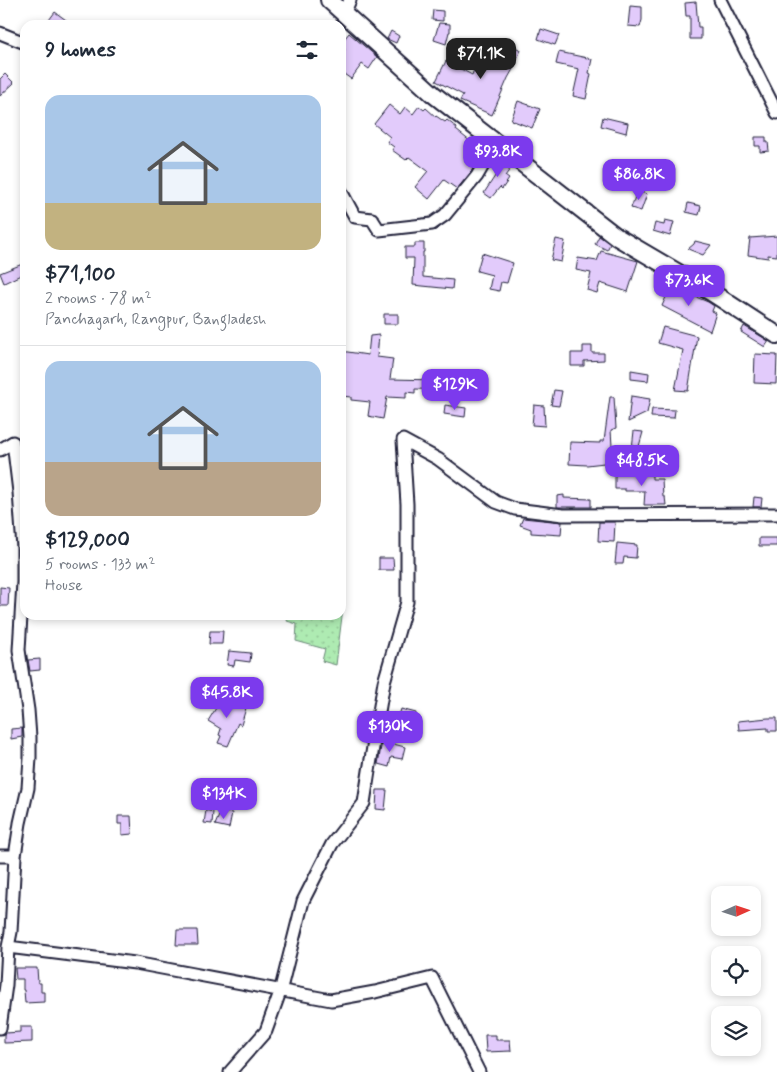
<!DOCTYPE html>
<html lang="en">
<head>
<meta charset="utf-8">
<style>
  body { margin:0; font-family:Mynerve,sans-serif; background:#f2f2f3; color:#1f2937; height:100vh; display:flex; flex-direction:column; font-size:19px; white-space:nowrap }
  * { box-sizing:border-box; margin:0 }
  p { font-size:16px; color:#747a83 }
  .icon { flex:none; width:28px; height:28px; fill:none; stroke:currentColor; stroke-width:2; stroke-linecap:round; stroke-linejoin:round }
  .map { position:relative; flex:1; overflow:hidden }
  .details { position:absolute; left:20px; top:20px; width:326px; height:600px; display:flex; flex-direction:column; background:#fff; border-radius:15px; box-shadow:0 2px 8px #0003 }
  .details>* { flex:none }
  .needle { width:32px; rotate:87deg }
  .tools { position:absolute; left:711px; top:886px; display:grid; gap:10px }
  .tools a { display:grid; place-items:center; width:50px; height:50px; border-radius:10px; background:#fff; box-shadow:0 2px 8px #0003; font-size:25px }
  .price { position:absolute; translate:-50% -42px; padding:0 11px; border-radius:10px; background:#7c3aed; color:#fff; font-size:16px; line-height:32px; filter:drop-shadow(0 1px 2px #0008) }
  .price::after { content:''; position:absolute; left:50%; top:30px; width:15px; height:11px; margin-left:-8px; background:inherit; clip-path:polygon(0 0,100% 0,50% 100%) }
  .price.active { background:#222; color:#fff }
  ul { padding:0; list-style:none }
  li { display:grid; align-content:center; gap:10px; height:265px; padding:0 25px }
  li+li { border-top:1px solid #e0e1e3 }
  li span { display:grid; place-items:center; height:155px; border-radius:15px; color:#555 }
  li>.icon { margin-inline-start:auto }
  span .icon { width:90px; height:90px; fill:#fffc; stroke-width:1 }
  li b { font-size:21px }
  h2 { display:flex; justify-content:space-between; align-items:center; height:60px; padding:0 25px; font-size:21px }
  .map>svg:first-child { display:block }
</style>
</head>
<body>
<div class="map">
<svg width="777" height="1072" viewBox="0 0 777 1072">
  <defs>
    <pattern id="grass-dots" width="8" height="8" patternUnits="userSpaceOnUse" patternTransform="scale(1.25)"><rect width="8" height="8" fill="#aeebb2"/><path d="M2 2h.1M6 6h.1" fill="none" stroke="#95c99a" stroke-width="1.8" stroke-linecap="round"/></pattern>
  </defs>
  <rect width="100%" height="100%" fill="#fff"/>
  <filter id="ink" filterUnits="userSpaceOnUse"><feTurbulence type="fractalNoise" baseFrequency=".02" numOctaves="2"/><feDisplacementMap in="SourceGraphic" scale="10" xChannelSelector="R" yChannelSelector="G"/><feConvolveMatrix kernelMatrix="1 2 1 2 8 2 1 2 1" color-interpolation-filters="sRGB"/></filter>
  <g filter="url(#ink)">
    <!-- grass -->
    <path fill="url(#grass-dots)" stroke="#688676" d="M 341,583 L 344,600 L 336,665 L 322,661 L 325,649 L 296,641 L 297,624 L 287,621 L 289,615 L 341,615 Z"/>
    <!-- building -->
    <path fill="#e2cbfb" stroke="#22223b" d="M 696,2 L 698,27 L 701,27 L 701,39 L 690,39 L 690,16 L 686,16 L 685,3 Z
      M 630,6 L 642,7 L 642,20 L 640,27 L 628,26 Z
      M 433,10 L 443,11 L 443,21 L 432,20 Z
      M 55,12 L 73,25 L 56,25 L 49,20 Z
      M 439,23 L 450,24 L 450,32 L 449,32 L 446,44 L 434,40 Z
      M 541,29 L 559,35 L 555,45 L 538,39 Z
      M 391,31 L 399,36 L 396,43 L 387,39 Z
      M 349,33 L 377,57 L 369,69 L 362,64 L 351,79 L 341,72 L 341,57 L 345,49 L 341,46 L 341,43 Z
      M 511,45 L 521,50 L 516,61 L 517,62 L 508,78 L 492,115 L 460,101 L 463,95 L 436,81 L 446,61 L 472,75 L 480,53 L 504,60 Z
      M 559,52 L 592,59 L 589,73 L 591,74 L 586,99 L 573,96 L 579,69 L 556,64 Z
      M 5,74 L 14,83 L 0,96 L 0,79 Z
      M 518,101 L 540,109 L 532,128 L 511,120 Z
      M 389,105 L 400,114 L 405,107 L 413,114 L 419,106 L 424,110 L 426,108 L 436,117 L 436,116 L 445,122 L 447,120 L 457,128 L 456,130 L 471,142 L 472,141 L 482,153 L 471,172 L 457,189 L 444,180 L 429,199 L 415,187 L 428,171 L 409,157 L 406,160 L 392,150 L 394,147 L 387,142 L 390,137 L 374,124 Z
      M 603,117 L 628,123 L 626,133 L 601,126 Z
      M 755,137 L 766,137 L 766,142 L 768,142 L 769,151 L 760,152 L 760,146 L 755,146 Z
      M 497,156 L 511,168 L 505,176 L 509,179 L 502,189 L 500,187 L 491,198 L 484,193 L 499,170 L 493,164 Z
      M 637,191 L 647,194 L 641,211 L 631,208 Z
      M 688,203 L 701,206 L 699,215 L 686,212 Z
      M 665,220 L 674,222 L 670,236 L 653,231 L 655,223 L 664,225 Z
      M 599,236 L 610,244 L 607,250 L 595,244 Z
      M 777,236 L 777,256 L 768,255 L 768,258 L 748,255 L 750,238 Z
      M 556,239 L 565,241 L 561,262 L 551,260 Z
      M 695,241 L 711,245 L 703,255 L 688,249 L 694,244 Z
      M 415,243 L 424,243 L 424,252 L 423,252 L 423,277 L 453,280 L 452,289 L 413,285 L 414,258 L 405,258 L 405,247 L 415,247 Z
      M 601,251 L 638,261 L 628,292 L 600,283 L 597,293 L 587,290 L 591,273 L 576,270 L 578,258 L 597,261 Z
      M 482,253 L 513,263 L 507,283 L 501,282 L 499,291 L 489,289 L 492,275 L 477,271 Z
      M 25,263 L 25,273 L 4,283 L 0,273 Z
      M 673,283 L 697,296 L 696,297 L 708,302 L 714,306 L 712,311 L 716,313 L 710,331 L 662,306 L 666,297 L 664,294 Z
      M 384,314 L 398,314 L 398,324 L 384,324 Z
      M 744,326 L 769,341 L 765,347 L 741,332 Z
      M 663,327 L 697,336 L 688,391 L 675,390 L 683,350 L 658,343 Z
      M 379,335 L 377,357 L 393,359 L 390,379 L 438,380 L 450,382 L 449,390 L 415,389 L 415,393 L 406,392 L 406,398 L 387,397 L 383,419 L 368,416 L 370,402 L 351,400 L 351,397 L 341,396 L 341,351 L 368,355 L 370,336 Z
      M 583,346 L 592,346 L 592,353 L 604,353 L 604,360 L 584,361 L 584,366 L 571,366 L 571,353 L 583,353 Z
      M 755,354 L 777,355 L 776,384 L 754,383 Z
      M 631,370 L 649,373 L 648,381 L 631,379 Z
      M 554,390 L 562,391 L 559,406 L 551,405 Z
      M 631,396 L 650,399 L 647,413 L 628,422 Z
      M 610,397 L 614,397 L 616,428 L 611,430 L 613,462 L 587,465 L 569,464 L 570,442 L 600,443 L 600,441 L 604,441 Z
      M 445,405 L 466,408 L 465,417 L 444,414 Z
      M 534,405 L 544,406 L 545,426 L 532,425 Z
      M 652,409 L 675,410 L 674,418 L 651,417 Z
      M 634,431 L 643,432 L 636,457 L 631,457 Z
      M 615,473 L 638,473 L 652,475 L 652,479 L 662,479 L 663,497 L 665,497 L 666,505 L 644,505 L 645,491 L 625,491 L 625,489 L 615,489 Z
      M 564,495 L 564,498 L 591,499 L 591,507 L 557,507 L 557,496 Z
      M 754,497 L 762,498 L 761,507 L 753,507 Z
      M 523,518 L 562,522 L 561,535 L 531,533 L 531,529 L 520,525 Z
      M 599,522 L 615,522 L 614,542 L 598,541 Z
      M 759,538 L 777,538 L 777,546 L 759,546 Z
      M 617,543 L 637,545 L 636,558 L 624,557 L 623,564 L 615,564 Z
      M 379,558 L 393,558 L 394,570 L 379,570 Z
      M 0,587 L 9,588 L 8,606 L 0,606 Z
      M 210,631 L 223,631 L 222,644 L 209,644 Z
      M 229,651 L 251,653 L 250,662 L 235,660 L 234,666 L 227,665 Z
      M 40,659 L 40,670 L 30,671 L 28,660 Z
      M 224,695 L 246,708 L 241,725 L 238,723 L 228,746 L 218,743 L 221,736 L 219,735 L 221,729 L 208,721 Z
      M 401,709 L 416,713 L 414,723 L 398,719 Z
      M 768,718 L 777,718 L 777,731 L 768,731 L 768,728 L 739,730 L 738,721 Z
      M 22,728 L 22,737 L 11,739 L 11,729 Z
      M 382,741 L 405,747 L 402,759 L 391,757 L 389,767 L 378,764 Z
      M 208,784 L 215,785 L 214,796 L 207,796 Z
      M 377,790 L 387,790 L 385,810 L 376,809 Z
      M 206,810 L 213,812 L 212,824 L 204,823 Z
      M 221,811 L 232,813 L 229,828 L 215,825 Z
      M 118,816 L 131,816 L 132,834 L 122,835 L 122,824 L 118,824 Z
      M 177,930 L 197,930 L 198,945 L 176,945 Z
      M 15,968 L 37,968 L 38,983 L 41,983 L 41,992 L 44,992 L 44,1002 L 25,1003 L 24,990 L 23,990 L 23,979 L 16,979 Z
      M 20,1027 L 32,1027 L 32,1042 L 4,1043 L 4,1034 L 6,1033 L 20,1032 Z
      M 485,1035 L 496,1035 L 496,1040 L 510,1040 L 511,1051 L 486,1052 Z"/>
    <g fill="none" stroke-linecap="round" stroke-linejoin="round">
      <defs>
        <path id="street" d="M 720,0 L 777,113
          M 344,14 L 350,0
          M 0,33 L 25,43
          M 341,191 L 355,217 L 372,219 L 379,230 L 432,224 L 445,215 L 477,176 L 496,143
          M 0,450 L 13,442 L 19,492 L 23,548 L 23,582 L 19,650 L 28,710 L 30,737 L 30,758 L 28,788 L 20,823 L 15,856 L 11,932 L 8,947 L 6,985 L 0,1028
          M 0,856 L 15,856
          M 8,947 L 135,963 L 331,1000 L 375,992 L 432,978 L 479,1072
          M 230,1072 L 266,1031 L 280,992 L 303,901 L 332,844 L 364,803 L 369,771 L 384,682 L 407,602 L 407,504 L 403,440 L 438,459 L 496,502 L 515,509 L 563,515 L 777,514"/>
        <path id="secondary" d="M 329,0 L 433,94 L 617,237 L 711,292 L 777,335"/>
      </defs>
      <!-- street casing -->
      <use href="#street" stroke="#22223b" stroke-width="15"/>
      <!-- secondary casing -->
      <use href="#secondary" stroke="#22223b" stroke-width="20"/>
      <!-- street -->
      <use href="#street" stroke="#fff" stroke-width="11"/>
      <!-- secondary -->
      <use href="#secondary" stroke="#fff" stroke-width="16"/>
    </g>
  </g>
</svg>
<div class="tools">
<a><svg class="needle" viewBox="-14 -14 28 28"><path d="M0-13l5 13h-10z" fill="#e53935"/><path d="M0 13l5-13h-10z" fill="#747a83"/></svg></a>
<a><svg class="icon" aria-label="locate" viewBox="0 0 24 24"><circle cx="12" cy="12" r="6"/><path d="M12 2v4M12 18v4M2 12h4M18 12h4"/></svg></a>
<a><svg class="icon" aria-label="layers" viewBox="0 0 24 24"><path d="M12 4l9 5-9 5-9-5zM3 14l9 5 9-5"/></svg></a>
</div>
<b class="price active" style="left:481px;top:80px">$71.1K</b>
<b class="price" style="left:498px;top:178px">$93.8K</b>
<b class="price" style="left:639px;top:201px">$86.8K</b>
<b class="price" style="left:689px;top:307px">$73.6K</b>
<b class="price" style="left:455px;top:411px">$129K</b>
<b class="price" style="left:642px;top:487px">$48.5K</b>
<b class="price" style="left:227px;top:719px">$45.8K</b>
<b class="price" style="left:390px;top:753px">$130K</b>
<b class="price" style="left:224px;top:820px">$134K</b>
<section class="details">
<h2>9 homes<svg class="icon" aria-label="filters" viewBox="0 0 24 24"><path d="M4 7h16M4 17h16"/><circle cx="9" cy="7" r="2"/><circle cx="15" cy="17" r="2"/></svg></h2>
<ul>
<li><span style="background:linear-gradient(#a9c7e8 70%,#c2b280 0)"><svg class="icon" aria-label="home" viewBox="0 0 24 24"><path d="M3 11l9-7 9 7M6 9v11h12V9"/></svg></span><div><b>$71,100</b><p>2 rooms · 78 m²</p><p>Panchagarh, Rangpur, Bangladesh</p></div></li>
<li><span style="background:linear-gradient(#a9c7e8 65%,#b9a48a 0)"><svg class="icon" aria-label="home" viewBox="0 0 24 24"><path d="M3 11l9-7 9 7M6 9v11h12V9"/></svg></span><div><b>$129,000</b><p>5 rooms · 133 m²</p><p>House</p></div></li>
</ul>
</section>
</div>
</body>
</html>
